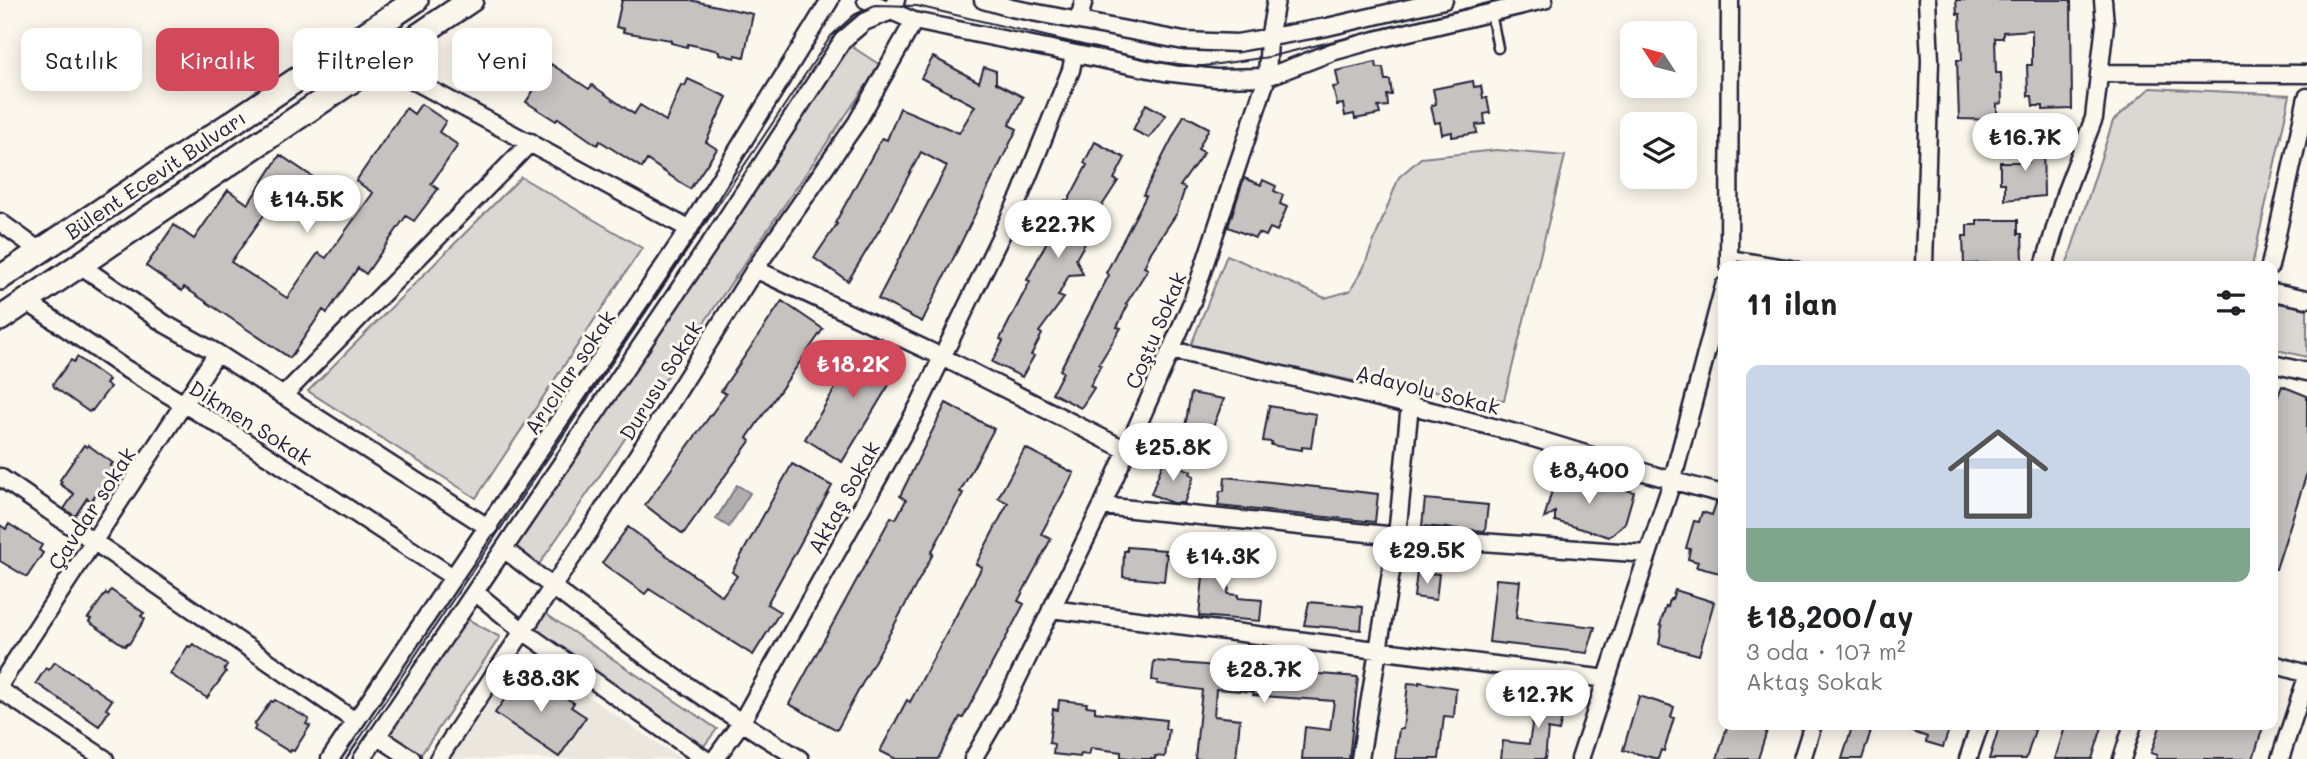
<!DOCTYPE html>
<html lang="tr">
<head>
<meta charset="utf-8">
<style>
  body { margin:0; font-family:Mali,sans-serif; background:#f2f2f2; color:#202124; height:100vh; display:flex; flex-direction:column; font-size:26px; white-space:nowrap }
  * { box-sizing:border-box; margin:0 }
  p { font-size:23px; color:#757577 }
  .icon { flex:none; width:38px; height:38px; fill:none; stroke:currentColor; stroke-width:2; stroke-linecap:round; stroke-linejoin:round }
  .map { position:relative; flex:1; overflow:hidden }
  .panel { position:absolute; left:1718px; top:261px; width:560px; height:469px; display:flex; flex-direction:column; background:#fff; border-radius:14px; box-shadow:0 4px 18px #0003 }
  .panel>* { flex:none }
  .hud { position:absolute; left:21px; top:28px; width:665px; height:63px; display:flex; gap:14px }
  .needle { width:46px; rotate:306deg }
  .buttons { position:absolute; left:1620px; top:21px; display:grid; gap:14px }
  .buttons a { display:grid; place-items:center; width:77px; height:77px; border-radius:14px; background:#fff; box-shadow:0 4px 18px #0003; font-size:35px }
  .price { position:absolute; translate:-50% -60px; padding:0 16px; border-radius:24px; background:#fff; color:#222; font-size:23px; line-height:46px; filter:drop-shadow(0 2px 4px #0008) }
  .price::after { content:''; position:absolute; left:50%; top:42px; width:21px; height:16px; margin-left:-10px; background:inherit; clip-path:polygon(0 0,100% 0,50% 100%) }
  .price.on { background:#d1495b; color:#fff }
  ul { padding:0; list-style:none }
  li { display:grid; align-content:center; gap:14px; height:371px; padding:0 28px }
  li span { display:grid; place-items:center; height:217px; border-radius:14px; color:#555 }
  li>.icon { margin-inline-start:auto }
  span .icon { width:126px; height:126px; fill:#fffc; stroke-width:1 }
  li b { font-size:30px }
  h2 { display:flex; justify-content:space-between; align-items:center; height:84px; padding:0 28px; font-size:30px }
  .tag { padding:0 24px; border-radius:14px; background:#fff; box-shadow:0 4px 18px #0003; font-size:24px; line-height:63px }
  .tag.on { background:#d1495b; color:#fff }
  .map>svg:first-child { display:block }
</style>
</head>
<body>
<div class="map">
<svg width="2307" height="759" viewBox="0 0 2307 759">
  <rect width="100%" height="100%" fill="#fbf7ec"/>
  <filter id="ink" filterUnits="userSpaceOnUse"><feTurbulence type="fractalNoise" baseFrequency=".0143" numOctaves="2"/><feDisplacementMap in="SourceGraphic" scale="14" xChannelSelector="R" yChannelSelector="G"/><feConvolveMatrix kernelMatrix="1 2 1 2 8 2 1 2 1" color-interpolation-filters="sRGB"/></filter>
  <g filter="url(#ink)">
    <!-- built -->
    <path fill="#ebe7df" d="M 524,654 L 681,759 L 449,759 Z"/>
    <!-- green -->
    <path fill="#dbd8d3" stroke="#7e7d87" stroke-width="2" d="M 851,46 L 880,65 L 538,566 L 509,547 Z
      M 2150,88 L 2290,95 L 2252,266 L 2066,266 L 2113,121 Z
      M 1497,150 L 1565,156 L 1504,400 L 1349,380 L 1191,345 L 1227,255 L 1325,298 L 1350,291 L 1363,269 L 1399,177 L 1421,158 Z
      M 521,177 L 642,248 L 476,498 L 308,391 Z
      M 2278,303 L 2307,309 L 2307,357 L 2273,349 L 2273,324 Z
      M 546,614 L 717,729 L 704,746 L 532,630 Z
      M 462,616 L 500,637 L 418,759 L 384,735 Z"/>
    <!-- water -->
    <path fill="#b1aeb0" stroke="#787681" stroke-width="2" d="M 737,485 L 750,493 L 729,527 L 716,519 Z"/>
    <!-- building -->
    <path fill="#c6c2c0" stroke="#22223b" stroke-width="2" d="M 622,0 L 690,0 L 753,14 L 744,57 L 736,55 L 735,58 L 719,54 L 719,51 L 688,44 L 687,47 L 671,43 L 671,40 L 623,32 L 624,29 L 616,27 Z
      M 1956,0 L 2071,0 L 2072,109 L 2043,110 L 2043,106 L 2033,106 L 2032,96 L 2028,96 L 2027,65 L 2032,65 L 2032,30 L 2003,32 L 2003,38 L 1995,38 L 1996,73 L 2001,73 L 2002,103 L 1997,104 L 1997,120 L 1959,119 L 1957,60 L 1962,60 L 1960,14 L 1957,14 Z
      M 933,57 L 979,82 L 984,67 L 996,71 L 996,83 L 1023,97 L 1009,125 L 1017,129 L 922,322 L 878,299 L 947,166 L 921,152 L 883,224 L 848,281 L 814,258 L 837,224 L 835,223 L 882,138 L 887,140 L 900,108 L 959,133 L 975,106 L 921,78 Z
      M 1376,62 L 1377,68 L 1383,68 L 1385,80 L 1390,80 L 1392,95 L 1387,95 L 1388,106 L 1378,107 L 1380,114 L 1355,119 L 1354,114 L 1345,116 L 1343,104 L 1337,105 L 1333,87 L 1339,86 L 1336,71 Z
      M 551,64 L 589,89 L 592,85 L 634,114 L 640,105 L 666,121 L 681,85 L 685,86 L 688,79 L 727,97 L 706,142 L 717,149 L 690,189 L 647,160 L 642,168 L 600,141 L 597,145 L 558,118 L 556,121 L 526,102 Z
      M 1473,81 L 1474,87 L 1481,86 L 1483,98 L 1487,98 L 1490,113 L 1484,114 L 1485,124 L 1476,125 L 1477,133 L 1452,137 L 1452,132 L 1442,134 L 1440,122 L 1435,123 L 1431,106 L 1436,104 L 1433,89 Z
      M 421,104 L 446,121 L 439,132 L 458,145 L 431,184 L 438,189 L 414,221 L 406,216 L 366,274 L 358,268 L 327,313 L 323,310 L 290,358 L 184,287 L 182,291 L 146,266 L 174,225 L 194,239 L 228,190 L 248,204 L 280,155 L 316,179 L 291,217 L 271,205 L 231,262 L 287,298 L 318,253 L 326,258 L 373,193 L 356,181 L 406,108 L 414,114 Z
      M 1146,104 L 1166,115 L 1149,138 L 1133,130 Z
      M 1184,115 L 1209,128 L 1198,149 L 1204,152 L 1180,186 L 1185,188 L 1177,213 L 1151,252 L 1144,267 L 1148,269 L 1126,304 L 1128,305 L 1117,327 L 1121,328 L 1099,364 L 1101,365 L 1090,386 L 1094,388 L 1081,408 L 1052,393 L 1063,372 L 1060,370 L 1109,275 L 1106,273 L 1146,196 L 1143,195 Z
      M 2028,136 L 2043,136 L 2044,196 L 2005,200 L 2005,183 L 2000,183 L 2000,162 L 2029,162 Z
      M 1095,142 L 1125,158 L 1114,179 L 1118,181 L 1092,221 L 1085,237 L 1088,238 L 1076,259 L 1083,274 L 1069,275 L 1058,296 L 1064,298 L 1039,332 L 1042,334 L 1031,355 L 1034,356 L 1022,377 L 992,362 L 1003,341 L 1000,339 L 1030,281 L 1027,280 L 1057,222 L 1054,221 L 1065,200 L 1068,201 L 1087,165 L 1084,163 Z
      M 1244,178 L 1261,185 L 1263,180 L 1276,186 L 1274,191 L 1283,195 L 1280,204 L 1287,207 L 1277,231 L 1270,228 L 1266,236 L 1258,233 L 1255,238 L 1228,227 Z
      M 1977,220 L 2018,220 L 2018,234 L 2022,234 L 2023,262 L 1964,264 L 1963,236 L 1967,236 L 1967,225 L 1977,225 Z
      M 782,301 L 823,329 L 747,438 L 750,441 L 683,534 L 645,505 L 726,394 L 721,391 Z
      M 858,339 L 901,365 L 842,462 L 805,439 L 840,380 L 835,377 Z
      M 77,357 L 109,380 L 106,384 L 110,387 L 92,411 L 91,410 L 89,412 L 54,387 L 53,384 L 71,360 L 74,362 Z
      M 2282,386 L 2307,396 L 2307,473 L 2276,569 L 2273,569 L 2273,408 Z
      M 1191,393 L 1224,399 L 1210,434 L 1193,431 L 1194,429 L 1185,427 Z
      M 946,403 L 994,429 L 960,492 L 963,493 L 931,553 L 933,554 L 837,730 L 789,704 L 891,517 L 896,519 L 906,500 L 900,496 Z
      M 1269,406 L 1316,414 L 1311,448 L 1302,447 L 1302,450 L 1288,448 L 1271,445 L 1272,442 L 1263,441 Z
      M 84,445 L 87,447 L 88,445 L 113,463 L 110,466 L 114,468 L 91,501 L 87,498 L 75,516 L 64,509 L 74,494 L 60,484 L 62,482 L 60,480 Z
      M 1025,448 L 1074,473 L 1041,534 L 1051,539 L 1018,601 L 1024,604 L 963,718 L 960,717 L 938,759 L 896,759 L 880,751 L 907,700 L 910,702 L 982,567 L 976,564 L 1008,503 L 998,498 Z
      M 1164,460 L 1191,471 L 1190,474 L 1194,476 L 1184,503 L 1172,503 L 1151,494 Z
      M 792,464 L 832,486 L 767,604 L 780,612 L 753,655 L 649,589 L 645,594 L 602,563 L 628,527 L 722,596 L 737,576 L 732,572 Z
      M 1567,476 L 1634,492 L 1625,523 L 1609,537 L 1555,521 L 1555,512 L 1544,519 L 1554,483 Z
      M 1225,477 L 1378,494 L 1375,522 L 1218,506 L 1220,491 L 1224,491 Z
      M 1425,499 L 1488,505 L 1485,531 L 1422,526 Z
      M 1716,503 L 1724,504 L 1724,574 L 1696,567 L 1698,562 L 1688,559 L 1690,549 L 1686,548 L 1694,521 L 1699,522 L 1702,512 L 1712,515 Z
      M 9,524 L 42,545 L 39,550 L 43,553 L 27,577 L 0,561 L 0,525 L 6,529 Z
      M 1127,547 L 1165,550 L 1165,554 L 1167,554 L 1164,581 L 1123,577 L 1124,551 L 1127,551 Z
      M 1201,553 L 1233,556 L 1228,594 L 1238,595 L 1238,598 L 1262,600 L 1260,621 L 1199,616 L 1203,577 L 1198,577 Z
      M 1417,572 L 1439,574 L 1436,600 L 1414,597 Z
      M 1496,579 L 1520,581 L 1516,618 L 1595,627 L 1587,653 L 1489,642 Z
      M 111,590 L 144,613 L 141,616 L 145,619 L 129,644 L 127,643 L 125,646 L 89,622 L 91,619 L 88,618 L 106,593 L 108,595 Z
      M 1675,590 L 1714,602 L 1699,655 L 1659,644 L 1662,626 L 1660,625 L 1666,606 L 1668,607 L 1670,599 L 1672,599 Z
      M 1309,602 L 1363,607 L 1361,630 L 1304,625 Z
      M 193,644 L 227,665 L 224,670 L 226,672 L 207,698 L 170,674 L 188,646 L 190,647 Z
      M 1154,661 L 1358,677 L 1349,759 L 1302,759 L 1305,727 L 1330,730 L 1334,701 L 1276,697 L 1253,695 L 1254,692 L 1216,689 L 1214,716 L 1240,719 L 1236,759 L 1195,759 L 1202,690 L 1157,684 L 1158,681 L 1152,680 Z
      M 55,662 L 112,700 L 106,709 L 109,711 L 99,726 L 36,683 L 46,668 L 49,670 Z
      M 522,674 L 537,683 L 539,680 L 574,703 L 571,707 L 586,717 L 559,757 L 495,713 Z
      M 1419,682 L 1456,688 L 1454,717 L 1444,716 L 1439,759 L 1395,759 L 1399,729 L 1403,729 L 1408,683 L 1419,684 Z
      M 1537,694 L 1566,701 L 1559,731 L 1548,729 L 1545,759 L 1501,759 L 1503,741 L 1529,744 Z
      M 1639,696 L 1674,707 L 1671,717 L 1674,718 L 1664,751 L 1661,750 L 1658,759 L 1623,750 Z
      M 275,700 L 309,719 L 306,724 L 310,726 L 294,751 L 291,750 L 290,752 L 254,730 L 256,726 L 254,725 L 271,701 L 273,702 Z
      M 1059,700 L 1087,703 L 1086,706 L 1095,707 L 1095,712 L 1166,720 L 1165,729 L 1169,729 L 1165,757 L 1155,756 L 1155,759 L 1138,759 L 1121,757 L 1121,752 L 1091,748 L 1089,755 L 1081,754 L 1080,757 L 1053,754 L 1054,744 L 1049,743 L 1053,709 L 1058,710 Z
      M 1728,724 L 1769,724 L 1758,759 L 1717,759 Z
      M 1853,724 L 1873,724 L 1862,759 L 1842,759 Z
      M 1899,724 L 1951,724 L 1943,747 L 1926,742 L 1927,737 L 1899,727 Z
      M 2000,724 L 2019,724 L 2035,730 L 2026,759 L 1989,759 Z
      M 2066,724 L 2103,724 L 2092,759 L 2055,759 Z
      M 2161,724 L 2264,724 L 2253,759 L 2156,759 L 2157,755 L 2151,753 Z"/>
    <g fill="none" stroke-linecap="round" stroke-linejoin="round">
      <defs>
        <path id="lane" d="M 1491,13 L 1498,48
          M 1730,255 L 1797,266"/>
        <path id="street" d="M 866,0 L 914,21 L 1164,72 L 1216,78 L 1267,77 L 1332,52 L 1375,40 L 1544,0
          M 983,0 L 1011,8 L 1184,41 L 1237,43 L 1327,27 L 1444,0
          M 1079,19 L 1084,0
          M 381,63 L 689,229
          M 2099,73 L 2307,74
          M 0,222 L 40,251
          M 80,265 L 165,324 L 217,353 L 489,528
          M 1729,266 L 1730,0
          M 1924,266 L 1930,60 L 1927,0
          M 2044,266 L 2066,191 L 2094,118 L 2105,24 L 2103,0
          M 2270,266 L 2307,97
          M 755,269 L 942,357 L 1126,450
          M 2273,292 L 2307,299
          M 26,301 L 121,366 L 237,436 L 453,577
          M 1171,350 C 1287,376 1403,402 1519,434 C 1587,453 1654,478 1724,494
          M 2273,364 L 2307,372
          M 283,396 L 531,142
          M 0,477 L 355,721
          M 1102,506 L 1397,536 L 1648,554
          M 504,549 C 599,624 697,697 800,759
          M 475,592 L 523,631 L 705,759
          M 1051,609 L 1607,679
          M 2273,664 L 2307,674
          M 0,684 L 217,353
          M 0,690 L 105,759
          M 377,736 L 412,759
          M 330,759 L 689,229 L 830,0
          M 362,759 L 713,239 L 843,40 L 864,22 L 889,12 L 896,0
          M 438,759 L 591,529 L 755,269 L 857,122 L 914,21
          M 715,759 L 741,723 L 919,405 L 1020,196 L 1071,70 L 1074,55
          M 973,759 L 1006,702 L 1102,506 L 1192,302 L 1267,77 L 1269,39 L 1276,0
          M 1360,759 L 1397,536 L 1410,404
          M 1580,759 L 1672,482 L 1724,286
          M 1802,759 L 1813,724
          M 1968,759 L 1980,724
          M 2122,759 L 2133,724
          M 2280,759 L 2307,677"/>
        <path id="secondary" d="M 0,278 L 416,0
          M 0,319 L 471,0"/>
      </defs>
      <!-- lane casing -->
      <use href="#lane" stroke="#22223b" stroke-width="13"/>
      <!-- street casing -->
      <use href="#street" stroke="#22223b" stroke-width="21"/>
      <!-- secondary casing -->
      <use href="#secondary" stroke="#22223b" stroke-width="28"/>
      <!-- lane -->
      <use href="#lane" stroke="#fbf7ec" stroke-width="8"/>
      <!-- street -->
      <use href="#street" stroke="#fbf7ec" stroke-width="16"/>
      <!-- secondary -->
      <use href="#secondary" stroke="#fbf7ec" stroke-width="23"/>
      <!-- tram -->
      <path stroke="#22223b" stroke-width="2" d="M 346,759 L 831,36 L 854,15 L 875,5 L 917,6 L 1143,59 L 1179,66 L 1204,66 L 1269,57 L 1500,0"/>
    </g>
  </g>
  <g text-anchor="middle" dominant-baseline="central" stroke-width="6" stroke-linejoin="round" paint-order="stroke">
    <!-- street labels -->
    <g font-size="21" fill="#22223b" stroke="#fbf7ec">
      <text transform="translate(155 174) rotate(-34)">Bülent Ecevit Bulvarı</text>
      <text transform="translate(1155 330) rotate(-67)">Coştu Sokak</text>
      <text transform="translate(569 372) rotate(-56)">Arıcılar sokak</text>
      <text transform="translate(660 380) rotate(-58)">Durusu Sokak</text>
      <text transform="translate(1428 389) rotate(14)">Adayolu Sokak</text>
      <text transform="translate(251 422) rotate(32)">Dikmen Sokak</text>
      <text transform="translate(843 497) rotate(-61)">Aktaş Sokak</text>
      <text transform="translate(91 508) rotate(-57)">Çavdar sokak</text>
    </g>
  </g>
</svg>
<div class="buttons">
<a><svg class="needle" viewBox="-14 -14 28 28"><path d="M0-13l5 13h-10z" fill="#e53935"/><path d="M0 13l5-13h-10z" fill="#757577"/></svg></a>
<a><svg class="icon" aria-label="layers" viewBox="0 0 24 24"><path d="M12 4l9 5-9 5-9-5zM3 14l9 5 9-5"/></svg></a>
</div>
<b class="price" style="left:2025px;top:173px">₺16.7K</b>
<b class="price" style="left:307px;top:235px">₺14.5K</b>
<b class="price" style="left:1058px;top:260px">₺22.7K</b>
<b class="price on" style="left:853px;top:400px">₺18.2K</b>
<b class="price" style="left:1173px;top:483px">₺25.8K</b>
<b class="price" style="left:1589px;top:506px">₺8,400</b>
<b class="price" style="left:1427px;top:586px">₺29.5K</b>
<b class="price" style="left:1223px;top:592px">₺14.3K</b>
<b class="price" style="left:1264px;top:705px">₺28.7K</b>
<b class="price" style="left:541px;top:714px">₺38.3K</b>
<b class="price" style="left:1538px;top:730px">₺12.7K</b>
<div class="hud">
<a class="tag">Satılık</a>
<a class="tag on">Kiralık</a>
<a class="tag">Filtreler</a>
<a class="tag">Yeni</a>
</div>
<section class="panel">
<h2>11 ilan<svg class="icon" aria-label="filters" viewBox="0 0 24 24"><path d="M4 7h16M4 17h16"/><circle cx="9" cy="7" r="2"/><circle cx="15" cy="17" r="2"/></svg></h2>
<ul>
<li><span style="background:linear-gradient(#c9d6e8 75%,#7fa58c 0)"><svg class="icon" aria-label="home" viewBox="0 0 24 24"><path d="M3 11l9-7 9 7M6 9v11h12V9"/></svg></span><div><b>₺18,200/ay</b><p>3 oda · 107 m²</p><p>Aktaş Sokak</p></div></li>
</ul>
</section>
</div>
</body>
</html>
